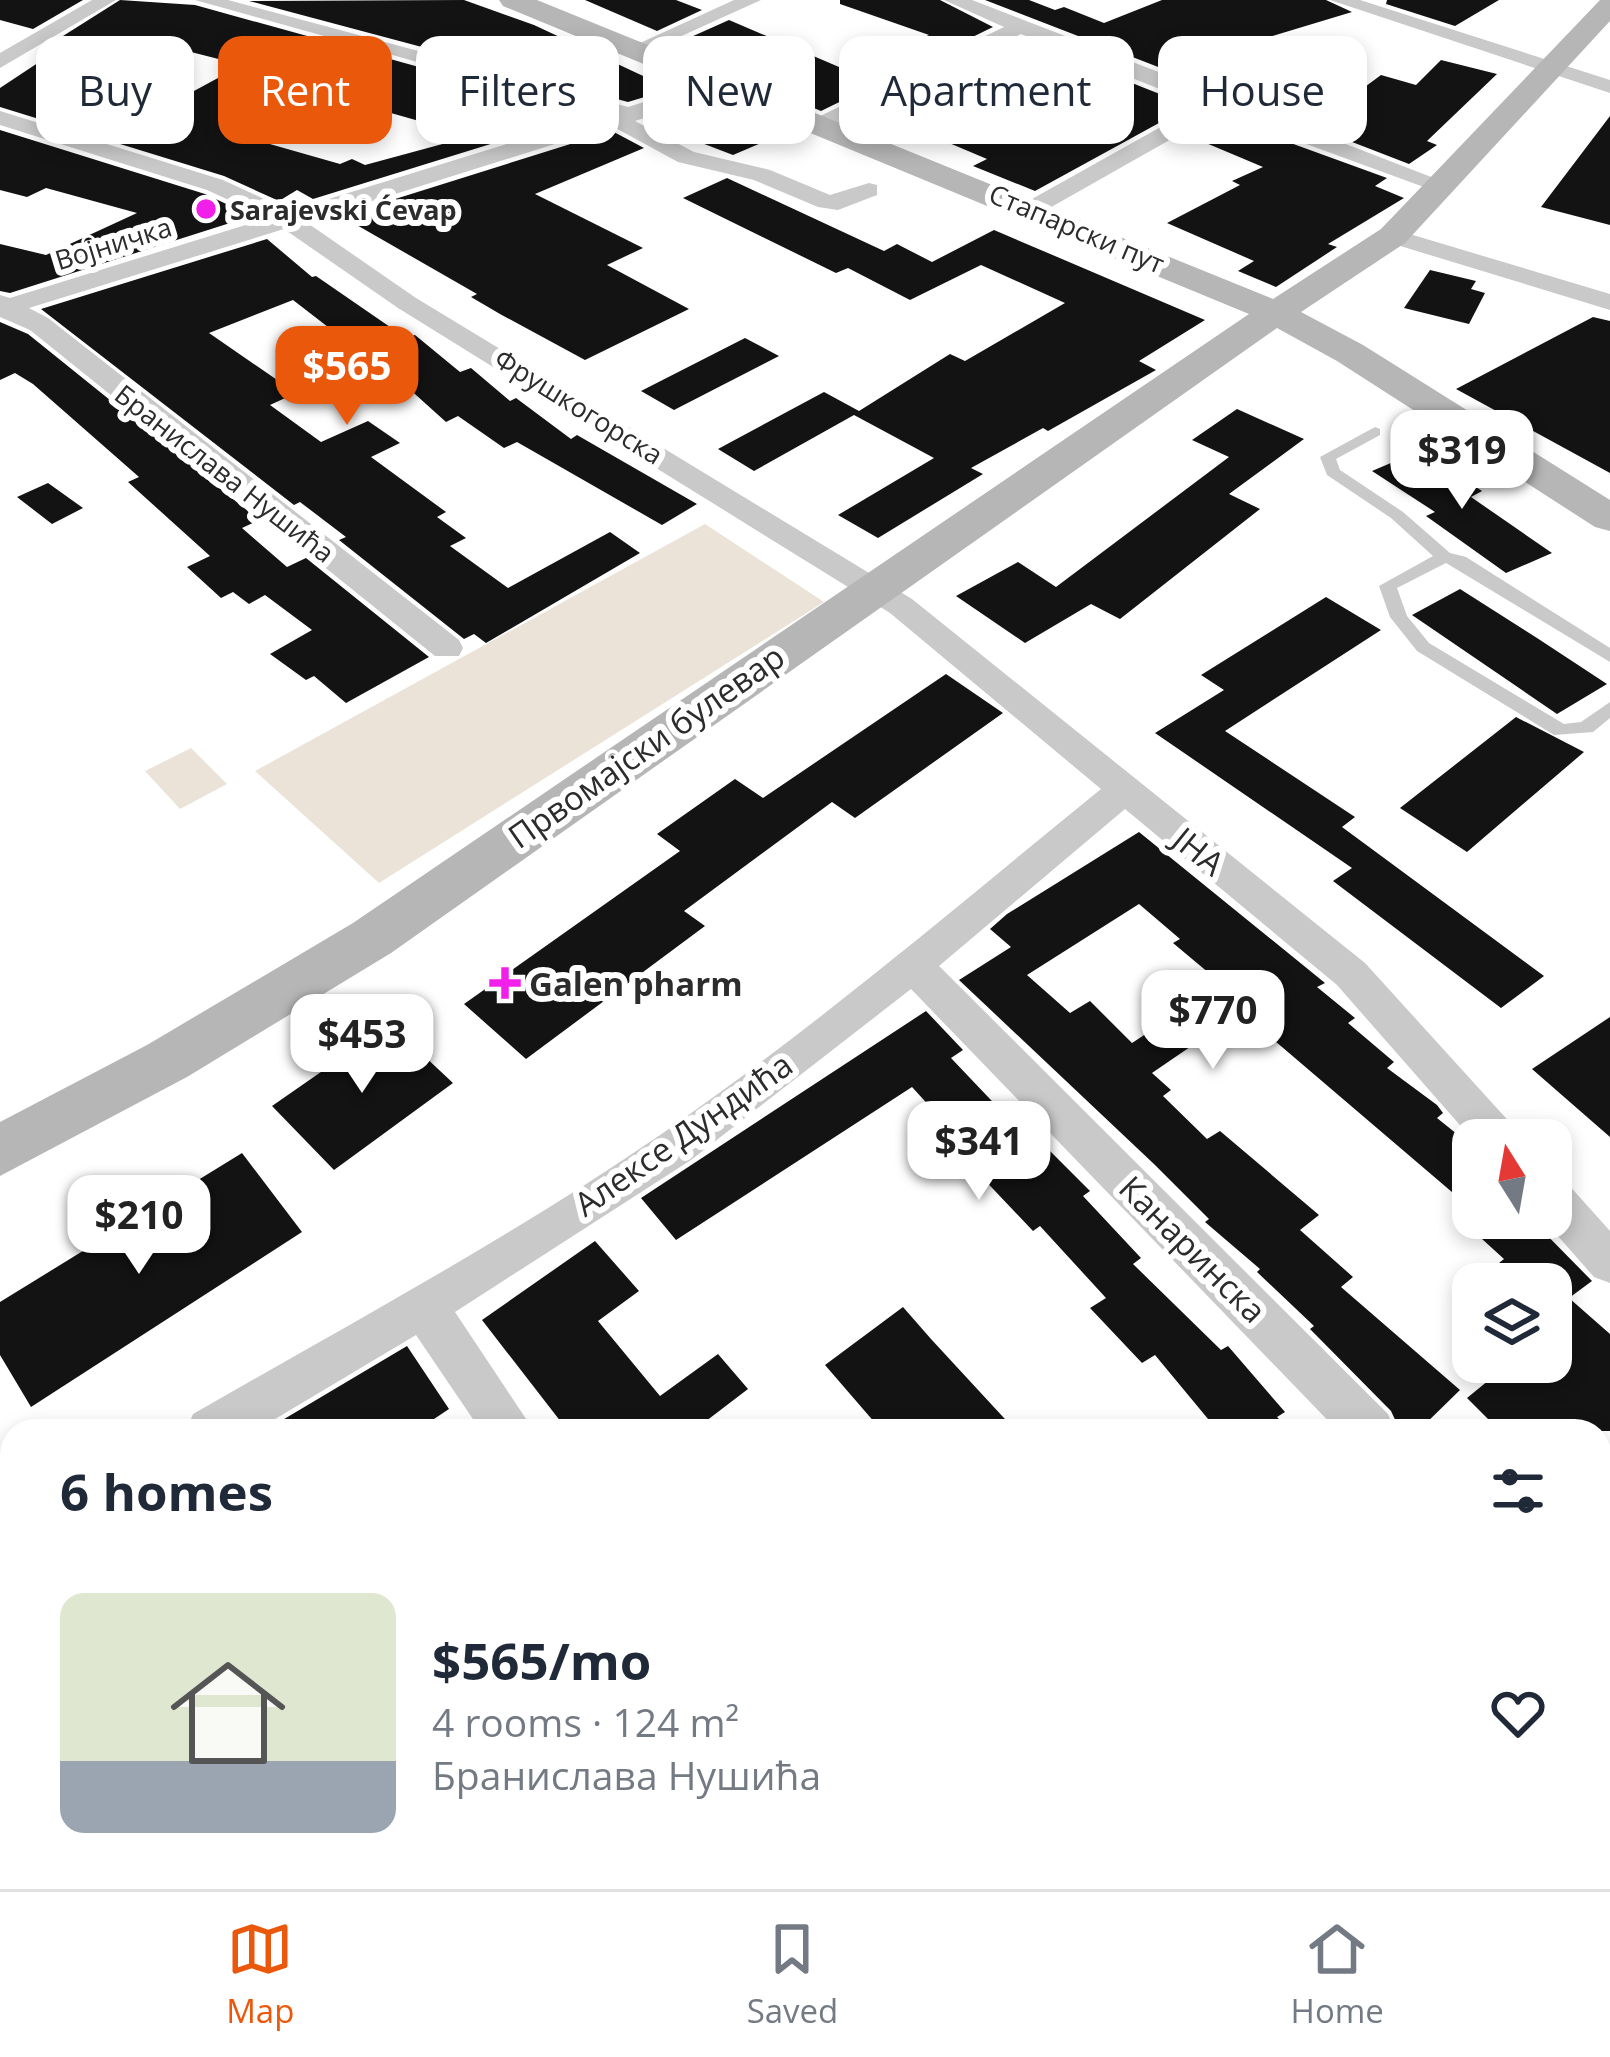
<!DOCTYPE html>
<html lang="en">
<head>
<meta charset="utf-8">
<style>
  body { margin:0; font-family:"Open Sans",sans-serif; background:#f6f6f7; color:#1f2937; height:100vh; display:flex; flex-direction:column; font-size:45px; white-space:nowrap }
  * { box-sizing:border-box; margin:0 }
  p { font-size:39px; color:#747a83 }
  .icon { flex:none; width:66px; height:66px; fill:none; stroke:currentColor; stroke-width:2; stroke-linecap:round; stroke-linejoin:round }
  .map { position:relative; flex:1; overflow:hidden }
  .details { position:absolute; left:0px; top:1419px; width:1611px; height:471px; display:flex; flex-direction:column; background:#fff; border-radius:36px 36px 0 0; box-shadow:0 6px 18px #0003 }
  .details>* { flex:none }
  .guide { position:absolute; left:36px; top:36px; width:1539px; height:108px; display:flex; gap:24px }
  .needle { width:78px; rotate:349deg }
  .tools { position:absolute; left:1452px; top:1119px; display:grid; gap:24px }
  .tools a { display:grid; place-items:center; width:120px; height:120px; border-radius:24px; background:#fff; box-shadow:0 6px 18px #0003; font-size:60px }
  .price { position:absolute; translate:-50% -102px; padding:0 27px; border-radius:24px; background:#fff; color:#222; font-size:39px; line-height:78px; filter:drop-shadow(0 3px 6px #0008) }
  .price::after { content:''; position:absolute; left:50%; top:72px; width:36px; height:27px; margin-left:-18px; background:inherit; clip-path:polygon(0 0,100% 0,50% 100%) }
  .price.active { background:#ea580c; color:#fff }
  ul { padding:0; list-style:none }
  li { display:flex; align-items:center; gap:36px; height:300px; padding:0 60px }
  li+li { border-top:3px solid #e0e1e3 }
  li span { display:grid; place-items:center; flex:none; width:336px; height:240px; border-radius:24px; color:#555 }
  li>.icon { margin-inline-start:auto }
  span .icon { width:144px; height:144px; fill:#fffc; stroke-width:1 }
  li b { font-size:51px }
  h2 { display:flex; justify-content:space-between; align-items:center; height:144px; padding:0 60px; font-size:51px }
  .pill { padding:0 42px; border-radius:24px; background:#fff; box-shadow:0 6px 18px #0003; font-size:42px; line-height:108px }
  .pill.active { background:#ea580c; color:#fff }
  .tab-bar { display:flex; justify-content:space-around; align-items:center; height:168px; border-top:3px solid #e0e1e3; background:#fff; font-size:33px; color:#747a83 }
  .tab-bar a { display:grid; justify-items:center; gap:6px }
  .tab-bar .active { color:#ea580c }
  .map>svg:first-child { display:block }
</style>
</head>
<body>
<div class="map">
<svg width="1610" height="1889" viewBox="0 0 1610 1889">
  <rect width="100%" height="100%" fill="#fff"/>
  <!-- green -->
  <path fill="#ebe3d7" d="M 705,524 L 824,602 L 379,883 L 255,771 Z
    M 191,748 L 227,784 L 180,809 L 145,771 Z"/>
  <!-- building -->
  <path fill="#131313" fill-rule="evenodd" d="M 0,0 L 83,0 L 33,29 L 0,20 Z
    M 120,0 L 195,5 L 588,114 L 313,199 L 297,190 L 279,201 L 224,176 L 0,107 L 0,88 L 74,39 L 63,36 ZM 140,39 L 242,65 L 157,111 L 60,90 ZM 331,96 L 472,136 L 365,165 L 352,159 L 340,164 L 249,138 L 320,98 Z
    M 464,0 L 534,25 L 671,89 L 628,102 L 249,1 Z
    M 585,0 L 676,0 L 702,10 L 657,31 Z
    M 840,0 L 940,0 L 993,27 L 821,111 L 768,89 L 782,83 L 682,41 L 729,20 L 846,70 L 929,35 L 840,4 Z
    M 985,0 L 1029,0 L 1055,10 L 1064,7 L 1104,23 L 1162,0 L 1326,0 L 1352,12 L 1239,46 L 1254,53 L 1236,59 L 1265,72 L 1252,76 L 1335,109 L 1381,75 L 1416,85 L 1441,60 L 1497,74 L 1427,141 L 1437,145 L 1409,164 Z
    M 1387,0 L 1499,0 L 1455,26 L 1386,4 Z
    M 1021,39 L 1190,106 L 1035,191 L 973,166 L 987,159 L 916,129 L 905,134 L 863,117 ZM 1026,67 L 1042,73 L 1118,105 L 1045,141 L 965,110 L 979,104 L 965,98 Z
    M 703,104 L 719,111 L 731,105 L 791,130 L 733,155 L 647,122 Z
    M 1610,116 L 1610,225 L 1541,207 Z
    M 1219,117 L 1387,178 L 1375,186 L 1404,198 L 1328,244 L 1337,247 L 1276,287 L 1238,271 L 1254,261 L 1167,223 L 1240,185 L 1232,181 L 1263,167 L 1187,135 Z
    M 0,130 L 205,194 L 252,216 L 10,293 L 0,291 L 0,244 L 46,255 L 137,213 L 46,188 L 27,197 L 0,190 Z
    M 612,131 L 644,148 L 535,194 L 643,248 L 607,265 L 689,309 L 585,360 L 500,314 L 471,297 L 477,294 L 341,216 Z
    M 727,178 L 884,251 L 897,244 L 932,262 L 994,230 L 1205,320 L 1139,361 L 1156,370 L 1048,431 L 1043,428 L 971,468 L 983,474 L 878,538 L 838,515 L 934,458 L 854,415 L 754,471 L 718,449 L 824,392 L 859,411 L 950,354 L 965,361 L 1065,303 L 981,265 L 910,300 L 848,268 L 836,273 L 683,198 Z
    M 267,239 L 312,277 L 316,276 L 406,338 L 415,335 L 460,372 L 471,368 L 510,401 L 516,398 L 571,439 L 577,435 L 697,504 L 662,525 L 517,442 L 504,448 L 458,416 L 446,422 L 356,341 L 350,344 L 293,300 L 209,333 L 296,393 L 270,405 L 321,442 L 368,421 L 400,443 L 371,457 L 446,512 L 437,517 L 466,538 L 450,546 L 508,588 L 610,532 L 640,553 L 486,643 L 474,634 L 464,639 L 339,540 L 346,537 L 300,502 L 294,505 L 41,309 Z
    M 1430,270 L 1476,281 L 1471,289 L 1485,293 L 1469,324 L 1404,308 Z
    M 1593,317 L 1610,321 L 1610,473 L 1456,389 Z
    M 0,322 L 28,334 L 259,520 L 242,528 L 287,567 L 306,558 L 429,657 L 346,703 L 314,676 L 306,680 L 270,654 L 312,630 L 265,595 L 249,604 L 233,592 L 221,598 L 187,567 L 210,556 L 128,482 L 139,477 L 33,384 L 15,373 L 0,380 Z
    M 745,338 L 779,356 L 674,410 L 641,391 Z
    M 1237,409 L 1304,439 L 1229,494 L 1260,509 L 1120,619 L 1091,604 L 1025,643 L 956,596 L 1018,562 L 1056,587 L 1229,457 L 1192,440 Z
    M 1419,451 L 1482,491 L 1471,497 L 1552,553 L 1506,573 L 1426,516 L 1435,512 L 1372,471 Z
    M 48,483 L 83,508 L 52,524 L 17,497 Z
    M 1460,589 L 1537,638 L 1607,684 L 1557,714 L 1412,615 Z
    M 1326,597 L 1381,630 L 1225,731 L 1355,817 L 1342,827 L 1544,976 L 1501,1008 L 1333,881 L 1352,868 L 1155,733 L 1224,690 L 1201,675 Z
    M 946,674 L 1003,713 L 855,818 L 832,802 L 684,911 L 705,926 L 526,1059 L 464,1004 L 680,851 L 657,834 L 735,779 L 763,798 Z
    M 1516,717 L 1584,752 L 1467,852 L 1400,808 Z
    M 1139,832 L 1325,983 L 1317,987 L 1355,1018 L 1348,1023 L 1394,1062 L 1387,1068 L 1437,1105 L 1443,1113 L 1437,1118 L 1473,1147 L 1473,1210 L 1241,1012 L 1152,1073 L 1171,1090 L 1163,1096 L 1207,1139 L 1220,1131 L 1319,1215 L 1300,1230 L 1353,1277 L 1341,1287 L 1460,1390 L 1418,1431 L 1403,1431 L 1398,1426 L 1391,1411 L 1310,1329 L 1314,1326 L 1257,1272 L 1260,1269 L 1205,1222 L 1209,1219 L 1155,1165 L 959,980 L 1011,947 L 990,929 L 1007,914 ZM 1139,904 L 1180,939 L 1173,943 L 1222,984 L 1132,1043 L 1090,1001 L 1070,1013 L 1027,975 Z
    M 926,1011 L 963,1050 L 951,1058 L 1028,1139 L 1034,1135 L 1090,1191 L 1083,1196 L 1141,1258 L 1133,1264 L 1221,1350 L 1228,1346 L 1285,1412 L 1277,1417 L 1291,1431 L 1218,1431 L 1155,1355 L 1142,1363 L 1090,1308 L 1106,1298 L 1040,1226 L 1033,1231 L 978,1173 L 986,1168 L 912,1087 L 676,1240 L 641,1198 Z
    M 1610,1017 L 1610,1137 L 1532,1069 Z
    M 390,1024 L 453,1083 L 334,1170 L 272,1106 Z
    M 242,1153 L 302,1232 L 31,1407 L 0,1355 L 0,1302 Z
    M 1459,1218 L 1530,1218 L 1592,1281 L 1569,1298 L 1610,1334 L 1610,1431 L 1500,1431 L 1467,1398 L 1511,1362 L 1551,1362 L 1551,1284 L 1521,1284 L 1499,1263 L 1504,1259 Z
    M 595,1241 L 639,1291 L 598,1321 L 660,1396 L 718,1354 L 748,1389 L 693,1431 L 568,1431 L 482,1320 Z
    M 903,1307 L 931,1339 L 1016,1431 L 882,1431 L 825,1365 Z
    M 407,1346 L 449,1409 L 416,1431 L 264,1431 Z"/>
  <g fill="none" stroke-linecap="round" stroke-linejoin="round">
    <!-- lane -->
    <path fill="#c9c9c9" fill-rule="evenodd" d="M 1375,427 L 1380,429 L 1380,435 L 1336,459 L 1340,470 L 1403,512 L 1450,553 L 1466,557 L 1610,648 L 1610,662 L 1446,563 L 1397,588 L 1407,616 L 1429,643 L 1564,724 L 1581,722 L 1610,702 L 1610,718 L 1593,732 L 1554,735 L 1417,651 L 1390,617 L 1379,586 L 1433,556 L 1391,518 L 1327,475 L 1320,457 Z"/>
    <!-- street -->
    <path fill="#c9c9c9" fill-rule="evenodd" d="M 92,0 L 116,0 L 0,68 L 0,53 Z
      M 195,0 L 228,0 L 628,107 L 717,79 L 733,79 L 733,89 L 635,121 L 694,152 L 770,170 L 830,195 L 869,183 L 877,185 L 877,195 L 838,210 L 818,207 L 754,180 L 678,162 L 612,126 L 306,222 L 416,298 L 912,599 L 1365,963 L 1514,1127 L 1521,1140 L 1473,1140 L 1337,985 L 1125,809 L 939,966 L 1388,1414 L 1395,1431 L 1338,1431 L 911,989 L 691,1160 L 455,1312 L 534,1431 L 481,1431 L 416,1335 L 255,1431 L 186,1431 L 193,1414 C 351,1323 512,1237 663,1133 C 816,1027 957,906 1101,789 L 890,613 L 398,308 L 284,229 L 29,308 L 48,318 L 459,640 L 463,648 L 459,656 L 435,656 L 30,330 L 0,317 L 0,295 L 10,298 L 268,218 L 207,190 L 0,125 L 0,111 L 223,180 L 290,211 L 604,114 Z
      M 734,0 L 761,0 L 644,53 L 627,49 Z
      M 944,0 L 972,0 L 1452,185 L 1440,192 L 1432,190 L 1219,112 L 1039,214 L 1023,214 L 1023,204 L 1200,105 L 1021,34 L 830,129 L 814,129 L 814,119 L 1004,27 Z
      M 1330,0 L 1360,0 L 1610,80 L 1610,93 Z
      M 1393,229 L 1610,294 L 1610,310 L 1384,241 L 1384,231 Z
      M 1551,1178 L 1567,1183 L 1610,1231 L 1610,1283 L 1594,1277 L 1542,1218 L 1551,1218 Z
      M 12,1516 L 12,1569 L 0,1574 L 0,1521 Z
      M 1610,1516 L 1610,1574 L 1599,1579 L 1599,1521 Z
      M 247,1878 L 306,1878 L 310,1889 L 252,1889 Z
      M 789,1878 L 851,1878 L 855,1889 L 794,1889 Z
      M 1245,1878 L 1309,1878 L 1304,1889 L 1241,1889 Z"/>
    <!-- secondary -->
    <path fill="#b6b6b6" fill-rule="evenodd" d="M 499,0 L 537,0 L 1273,299 L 1381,229 L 1600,0 L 1610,0 L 1610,21 L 1405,243 L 1301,312 L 1363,345 L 1610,500 L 1610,531 L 1595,527 L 1337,361 L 1277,328 L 391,953 L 187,1077 L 0,1176 L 0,1122 L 147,1045 L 353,923 L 1249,314 L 503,6 Z"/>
  </g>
  <!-- markers -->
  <g fill="#f21ee9" stroke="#fff" stroke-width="4.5">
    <circle cx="206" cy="209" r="12"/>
    <path d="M499 965h12v12h12v12h-12v12h-12v-12h-12v-12h12z"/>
  </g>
  <g text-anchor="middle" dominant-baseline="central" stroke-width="12" stroke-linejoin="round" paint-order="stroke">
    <!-- far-poi labels -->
    <g font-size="27" font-weight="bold" fill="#2c2c2c" stroke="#fff" text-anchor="start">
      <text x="230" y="209">Sarajevski Ćevap</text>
    </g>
    <!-- far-street labels -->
    <g font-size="27" fill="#2c2c2c" stroke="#fff">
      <text transform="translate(1077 228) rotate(23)">Стапарски пут</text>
      <text transform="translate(113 243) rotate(-17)">Војничка</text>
      <text transform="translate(579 406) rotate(32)">Фрушкогорска</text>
      <text transform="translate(225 473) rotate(38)">Бранислава Нушића</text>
    </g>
    <!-- street labels -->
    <g font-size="33" fill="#2c2c2c" stroke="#fff">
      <text transform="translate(646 746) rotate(-35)">Првомајски булевар</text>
      <text transform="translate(1199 851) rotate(39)">ЈНА</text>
      <text transform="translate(683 1134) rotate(-35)">Алексе Дундића</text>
      <text transform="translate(1193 1249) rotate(45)">Канаринска</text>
    </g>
    <!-- poi labels -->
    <g font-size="33" font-weight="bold" fill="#2c2c2c" stroke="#fff" text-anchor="start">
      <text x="529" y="983">Galen pharm</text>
    </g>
  </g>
</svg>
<div class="tools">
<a><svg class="needle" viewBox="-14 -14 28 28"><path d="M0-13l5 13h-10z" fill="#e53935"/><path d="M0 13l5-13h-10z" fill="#747a83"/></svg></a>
<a><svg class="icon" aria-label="layers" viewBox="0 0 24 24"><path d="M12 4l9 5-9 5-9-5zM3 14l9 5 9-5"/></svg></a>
</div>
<b class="price active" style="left:347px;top:428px">$565</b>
<b class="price" style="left:1462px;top:512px">$319</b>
<b class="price" style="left:1213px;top:1072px">$770</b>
<b class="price" style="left:362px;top:1096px">$453</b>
<b class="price" style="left:979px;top:1203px">$341</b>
<b class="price" style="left:139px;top:1277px">$210</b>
<div class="guide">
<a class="pill">Buy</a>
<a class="pill active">Rent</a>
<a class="pill">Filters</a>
<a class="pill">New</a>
<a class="pill">Apartment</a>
<a class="pill">House</a>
</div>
<section class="details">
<h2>6 homes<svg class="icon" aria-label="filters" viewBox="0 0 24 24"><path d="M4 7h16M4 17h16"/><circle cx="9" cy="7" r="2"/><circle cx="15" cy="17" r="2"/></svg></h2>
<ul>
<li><span style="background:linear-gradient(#dfe7d0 70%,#9aa5b1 0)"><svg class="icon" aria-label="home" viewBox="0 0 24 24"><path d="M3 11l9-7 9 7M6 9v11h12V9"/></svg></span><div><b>$565/mo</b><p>4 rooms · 124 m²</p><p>Бранислава Нушића</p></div><svg class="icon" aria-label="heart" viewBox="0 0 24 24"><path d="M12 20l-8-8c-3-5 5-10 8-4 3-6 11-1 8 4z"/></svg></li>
</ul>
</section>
</div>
<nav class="tab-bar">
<a class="active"><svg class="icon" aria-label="map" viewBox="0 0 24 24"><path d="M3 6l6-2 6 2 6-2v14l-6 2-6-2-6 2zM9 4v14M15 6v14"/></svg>Map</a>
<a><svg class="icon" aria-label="saved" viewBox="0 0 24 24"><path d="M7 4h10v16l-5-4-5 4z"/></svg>Saved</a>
<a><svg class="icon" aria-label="home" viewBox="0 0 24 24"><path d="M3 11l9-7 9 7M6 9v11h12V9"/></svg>Home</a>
</nav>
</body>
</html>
